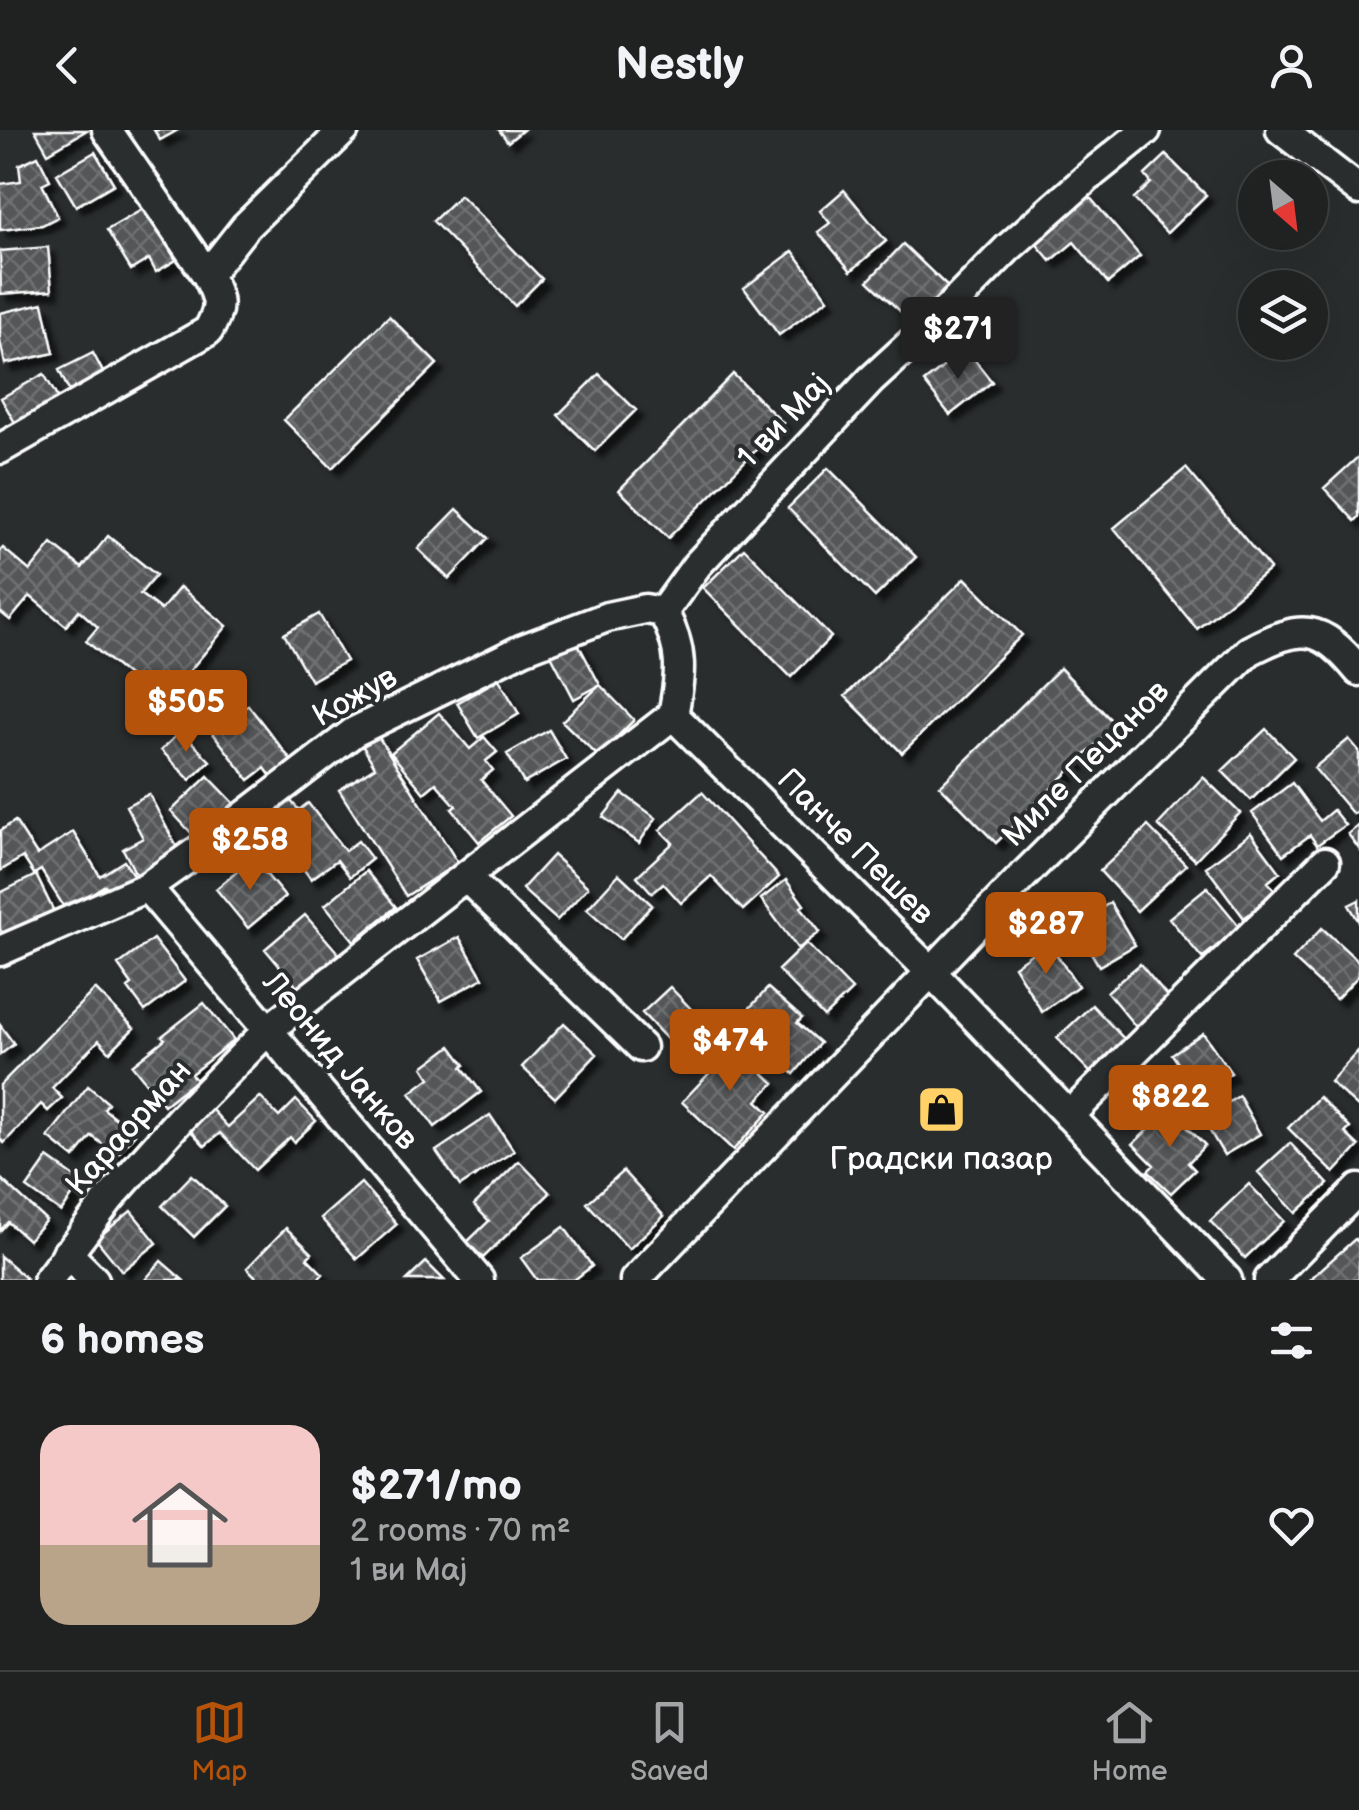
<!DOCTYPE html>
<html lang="en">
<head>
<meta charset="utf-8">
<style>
  body { margin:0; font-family:"Balsamiq Sans",sans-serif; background:#282a2a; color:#f1f3f6; height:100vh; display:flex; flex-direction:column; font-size:38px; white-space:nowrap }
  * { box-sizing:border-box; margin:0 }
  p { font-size:32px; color:#a2a4a5 }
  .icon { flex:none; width:55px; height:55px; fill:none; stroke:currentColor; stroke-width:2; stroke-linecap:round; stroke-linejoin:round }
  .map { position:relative; height:1150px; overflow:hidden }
  .drawer { display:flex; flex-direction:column; background:#202222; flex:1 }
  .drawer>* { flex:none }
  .needle { width:65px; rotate:152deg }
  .controls { position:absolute; left:1238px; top:30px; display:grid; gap:20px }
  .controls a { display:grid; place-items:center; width:90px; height:90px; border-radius:50%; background:#202222; box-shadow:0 10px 40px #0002,0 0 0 2px #3d3f40; font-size:50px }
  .price { position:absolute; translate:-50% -85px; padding:0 22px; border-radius:10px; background:#b45309; color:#fff; font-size:32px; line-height:65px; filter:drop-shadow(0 2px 5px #0008) }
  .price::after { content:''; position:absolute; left:50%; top:60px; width:30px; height:22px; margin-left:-15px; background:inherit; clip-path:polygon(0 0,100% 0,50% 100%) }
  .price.active { background:#222; color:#fff }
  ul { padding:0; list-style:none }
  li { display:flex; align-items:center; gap:30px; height:250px; padding:0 40px }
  li span { display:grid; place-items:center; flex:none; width:280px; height:200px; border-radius:30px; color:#555 }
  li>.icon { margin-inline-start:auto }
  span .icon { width:120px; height:120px; fill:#fffc; stroke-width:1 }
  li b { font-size:42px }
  h2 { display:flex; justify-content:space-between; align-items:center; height:120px; padding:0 40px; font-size:42px }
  header { display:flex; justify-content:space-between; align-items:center; height:130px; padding:0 40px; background:#202222; font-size:45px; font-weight:700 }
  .tabs { display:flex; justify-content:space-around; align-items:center; height:140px; border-top:2px solid #3d3f40; background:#202222; font-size:28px; color:#a2a4a5 }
  .tabs a { display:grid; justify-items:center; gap:5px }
  .tabs .active { color:#b45309 }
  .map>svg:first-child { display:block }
</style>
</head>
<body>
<header><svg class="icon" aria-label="back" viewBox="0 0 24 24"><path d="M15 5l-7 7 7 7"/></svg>Nestly<svg class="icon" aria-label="person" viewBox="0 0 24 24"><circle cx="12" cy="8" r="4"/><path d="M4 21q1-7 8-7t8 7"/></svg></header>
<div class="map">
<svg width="1359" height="1150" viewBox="0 0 1359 1150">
  <defs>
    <pattern id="building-cross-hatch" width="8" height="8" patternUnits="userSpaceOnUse" patternTransform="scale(2.5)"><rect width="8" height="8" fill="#555758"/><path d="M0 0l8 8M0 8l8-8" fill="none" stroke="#6e7071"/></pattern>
    <filter id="shadow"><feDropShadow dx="7" dy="7" stdDeviation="2.5" flood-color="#0009"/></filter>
  </defs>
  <rect width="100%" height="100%" fill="#2a2d2e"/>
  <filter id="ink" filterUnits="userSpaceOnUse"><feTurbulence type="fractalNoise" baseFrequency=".01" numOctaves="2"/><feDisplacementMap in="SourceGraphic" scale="20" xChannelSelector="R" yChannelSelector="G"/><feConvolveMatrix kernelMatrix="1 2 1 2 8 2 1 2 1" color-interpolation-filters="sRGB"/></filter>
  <g filter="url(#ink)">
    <!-- building -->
    <path fill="url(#building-cross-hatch)" stroke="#fff" stroke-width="2.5" filter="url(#shadow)" d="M 35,0 L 87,0 L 48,23 Z
      M 154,0 L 178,0 L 160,10 Z
      M 499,0 L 523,0 L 508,12 Z
      M 95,22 L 114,54 L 76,76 L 57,44 Z
      M 1166,25 L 1206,65 L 1167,103 L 1134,69 L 1151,53 L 1145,45 Z
      M 38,26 L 50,50 L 42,54 L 58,87 L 42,95 L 0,100 L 0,54 L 21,51 L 19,35 Z
      M 844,60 L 886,111 L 851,141 L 818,102 L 830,93 L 820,81 Z
      M 1087,64 L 1140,126 L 1108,153 L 1074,112 L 1051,131 L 1033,110 Z
      M 460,65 L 542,149 L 515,176 L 433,91 Z
      M 145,78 L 176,130 L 156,142 L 149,129 L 131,140 L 107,100 Z
      M 903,114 L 952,161 L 917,197 L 868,151 Z
      M 48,117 L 52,160 L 1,164 L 0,121 Z
      M 793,121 L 828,169 L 779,205 L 744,158 Z
      M 43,173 L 54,223 L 5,234 L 0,211 L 0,183 Z
      M 389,186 L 437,234 L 332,338 L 284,290 Z
      M 966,219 L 992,252 L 950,285 L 924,252 Z
      M 93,223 L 107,250 L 72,267 L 59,240 Z
      M 44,244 L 61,274 L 18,298 L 1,268 Z
      M 599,244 L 636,280 L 595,321 L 558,285 Z
      M 733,244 L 783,293 L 668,408 L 619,360 Z
      M 1359,326 L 1359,387 L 1355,391 L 1324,358 Z
      M 828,338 L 916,427 L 875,467 L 788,378 Z
      M 1186,338 L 1270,439 L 1197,499 L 1114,398 Z
      M 457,379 L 488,408 L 449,449 L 418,419 Z
      M 108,406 L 156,445 L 140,464 L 161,480 L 180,457 L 227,496 L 162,574 L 86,511 L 98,497 L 79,480 L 66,496 L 30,466 L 10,490 L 0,482 L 0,421 L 3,418 L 30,441 L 52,414 L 82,438 Z
      M 744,418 L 831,507 L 791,547 L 703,458 Z
      M 965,448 L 1022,505 L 902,623 L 845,566 Z
      M 319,484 L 346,531 L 311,551 L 284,504 Z
      M 576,510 L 600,555 L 574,569 L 550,523 Z
      M 1060,538 L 1116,595 L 996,713 L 940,656 Z
      M 499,549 L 519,584 L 478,608 L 457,573 Z
      M 600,555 L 634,590 L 598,626 L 562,591 Z
      M 248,575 L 294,634 L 273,649 L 265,638 L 249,650 L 212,602 Z
      M 439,583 L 470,619 L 484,607 L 497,622 L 486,631 L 493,640 L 481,650 L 511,686 L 479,712 L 452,679 L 456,676 L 436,653 L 424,663 L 391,623 Z
      M 1266,599 L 1294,628 L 1251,670 L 1222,641 Z
      M 549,600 L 566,629 L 524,653 L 507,624 Z
      M 181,601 L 210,631 L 190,650 L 161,620 Z
      M 378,606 L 458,733 L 406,766 L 339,660 L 375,637 L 362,615 Z
      M 1349,609 L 1359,621 L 1359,679 L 1353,684 L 1314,638 Z
      M 208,646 L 234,673 L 196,708 L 171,681 Z
      M 1203,647 L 1240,683 L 1195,730 L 1158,695 Z
      M 1292,653 L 1320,691 L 1333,680 L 1345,695 L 1317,715 L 1310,705 L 1283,725 L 1252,683 Z
      M 702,662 L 779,747 L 743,780 L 711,746 L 681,773 L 663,753 L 652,763 L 637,746 L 673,713 L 660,700 Z
      M 622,663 L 656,688 L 639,713 L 603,687 Z
      M 149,664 L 183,729 L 140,752 L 123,719 L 143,708 L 126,676 Z
      M 289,669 L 299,680 L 308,673 L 345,721 L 358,711 L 372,729 L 350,747 L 337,730 L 311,749 L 279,707 L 294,696 L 279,677 Z
      M 15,691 L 37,725 L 73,702 L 100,746 L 124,731 L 139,754 L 114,769 L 105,755 L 66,780 L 41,740 L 34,744 L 23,727 L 0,741 L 0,701 Z
      M 1359,695 L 1359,719 L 1348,704 Z
      M 1148,696 L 1186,735 L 1137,781 L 1100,741 Z
      M 1251,703 L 1280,742 L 1268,752 L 1277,763 L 1244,788 L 1206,737 Z
      M 553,725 L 588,757 L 557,790 L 522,759 Z
      M 253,728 L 285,767 L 248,798 L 216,759 Z
      M 366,741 L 396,777 L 354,811 L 325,775 Z
      M 619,744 L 652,775 L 621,809 L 587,779 Z
      M 36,745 L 57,788 L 7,812 L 0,799 L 0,763 Z
      M 786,750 L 804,775 L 801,777 L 820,802 L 798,819 L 761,769 Z
      M 1207,757 L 1240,797 L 1202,828 L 1169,788 Z
      M 1359,770 L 1359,792 L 1349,775 Z
      M 1037,772 L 1059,796 L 1043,812 L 1020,788 Z
      M 1110,773 L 1135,815 L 1099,836 L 1074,794 Z
      M 305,785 L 339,824 L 298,858 L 265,819 Z
      M 1322,798 L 1359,832 L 1359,845 L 1336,869 L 1293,829 Z
      M 459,807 L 483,848 L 441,871 L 417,830 Z
      M 153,809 L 185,851 L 145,881 L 128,858 L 132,855 L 118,835 Z
      M 1048,812 L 1078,856 L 1042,882 L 1014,836 Z
      M 806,813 L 852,860 L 824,887 L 778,840 Z
      M 1140,834 L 1170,870 L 1136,897 L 1107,862 Z
      M 670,857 L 716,905 L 688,931 L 642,883 Z
      M 768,858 L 802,888 L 797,893 L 820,913 L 794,944 L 736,893 Z
      M 95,859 L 134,898 L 110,922 L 99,910 L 52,958 L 62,968 L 48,981 L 41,974 L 4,1013 L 0,1009 L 0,955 Z
      M 204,873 L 234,910 L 191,944 L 196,950 L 164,975 L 132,935 L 165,909 L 162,906 Z
      M 1092,875 L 1126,911 L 1092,944 L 1057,908 Z
      M 564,893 L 597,924 L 555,968 L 522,937 Z
      M 0,895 L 14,914 L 0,925 Z
      M 1203,903 L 1231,943 L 1195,967 L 1186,953 L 1190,951 L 1172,924 Z
      M 725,906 L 774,953 L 757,971 L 769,982 L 733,1020 L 682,972 L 715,937 L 705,927 Z
      M 451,916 L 465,935 L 462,937 L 481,962 L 435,997 L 410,963 L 430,948 L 423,937 Z
      M 1359,920 L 1359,978 L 1330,952 Z
      M 88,956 L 108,973 L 104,979 L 135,1004 L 117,1025 L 92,1006 L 74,1028 L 48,1007 Z
      M 1239,966 L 1260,1004 L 1224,1025 L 1202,988 Z
      M 260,967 L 279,987 L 296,970 L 316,991 L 294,1012 L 290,1007 L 255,1040 L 220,1003 L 205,1016 L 189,999 L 211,979 L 228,997 Z
      M 1319,967 L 1350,998 L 1345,1003 L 1359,1016 L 1334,1043 L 1288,998 Z
      M 1169,979 L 1205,1015 L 1188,1033 L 1195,1040 L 1171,1063 L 1148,1041 L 1154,1035 L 1133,1014 Z
      M 490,985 L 514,1021 L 460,1056 L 436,1021 Z
      M 1290,1013 L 1328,1054 L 1296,1083 L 1258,1042 Z
      M 48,1028 L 82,1052 L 61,1082 L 27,1058 Z
      M 519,1031 L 550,1063 L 483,1128 L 467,1112 L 489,1091 L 474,1075 Z
      M 623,1041 L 664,1086 L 629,1119 L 587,1073 Z
      M 192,1045 L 225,1076 L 194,1107 L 162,1076 Z
      M 0,1048 L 46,1090 L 28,1110 L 8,1092 L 0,1101 Z
      M 361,1053 L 397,1094 L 357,1129 L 321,1088 Z
      M 1249,1054 L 1284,1091 L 1245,1128 L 1210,1091 Z
      M 131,1081 L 157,1113 L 122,1141 L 96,1109 Z
      M 564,1097 L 592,1136 L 574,1150 L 537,1150 L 521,1128 Z
      M 286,1098 L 312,1123 L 307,1128 L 323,1144 L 317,1150 L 259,1150 L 247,1138 Z
      M 1355,1109 L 1359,1113 L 1359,1150 L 1309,1150 Z
      M 0,1126 L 26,1148 L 24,1150 L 0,1150 Z
      M 161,1131 L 183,1150 L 145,1150 Z
      M 426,1132 L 444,1150 L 407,1150 Z"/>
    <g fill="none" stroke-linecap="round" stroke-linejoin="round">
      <defs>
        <path id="minor" d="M 1281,0 L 1359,60
          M 207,145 L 245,97 L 344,0
          M 0,319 L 208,201 C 222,176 220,170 207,145 L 107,0
          M 663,482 L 697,435 L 871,250 L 941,186 L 1008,118 L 1095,41 L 1146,0
          M 663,482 C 684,520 681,544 673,585
          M 673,585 L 931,842 L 1227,1150
          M 466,747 L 641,917
          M 147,757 L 479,1150
          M 0,821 L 147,757 L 212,711 L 354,602 L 523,519 L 607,487 L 645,479 L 663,482
          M 1069,986 L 1325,732
          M 67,1123 L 94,1150
          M 48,1150 L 109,1069 L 181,988 L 269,899 L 673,585
          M 635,1150 L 1021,748 L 1249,521 C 1301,494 1320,493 1359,541
          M 1269,1150 L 1359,1059"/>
      </defs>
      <!-- minor casing -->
      <use href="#minor" stroke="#fff" stroke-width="35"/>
      <!-- minor -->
      <use href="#minor" stroke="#2a2d2e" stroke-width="28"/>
    </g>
  </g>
  <!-- icons -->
  <defs>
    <symbol id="shop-square" viewBox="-11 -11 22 22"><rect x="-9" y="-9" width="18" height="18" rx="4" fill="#ffd166" stroke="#2a2d2e"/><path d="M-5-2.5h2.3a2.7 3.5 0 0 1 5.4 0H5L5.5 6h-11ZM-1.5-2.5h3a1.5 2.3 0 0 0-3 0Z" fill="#111"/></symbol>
  </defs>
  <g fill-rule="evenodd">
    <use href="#shop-square" x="914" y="952" width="55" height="55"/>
  </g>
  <g text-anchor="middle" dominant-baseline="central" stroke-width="8" stroke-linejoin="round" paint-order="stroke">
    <!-- street labels -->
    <g font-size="32" fill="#fff" stroke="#2a2d2e">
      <text transform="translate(784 291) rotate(-46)">1 ви Мај</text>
      <text transform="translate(355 567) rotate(-29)">Кожув</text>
      <text transform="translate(1086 634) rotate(-45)">Миле Пецанов</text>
      <text transform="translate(855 717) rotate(45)">Панче Пешев</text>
      <text transform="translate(340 931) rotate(50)">Леонид Јанков</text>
      <text transform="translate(129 998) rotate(-48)">Караорман</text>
    </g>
    <!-- poi labels -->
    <g font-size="32" fill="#fff" stroke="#2a2d2e">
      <text x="941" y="1029">Градски пазар</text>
    </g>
  </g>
</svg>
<div class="controls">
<a><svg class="needle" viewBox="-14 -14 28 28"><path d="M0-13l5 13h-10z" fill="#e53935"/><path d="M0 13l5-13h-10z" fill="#a2a4a5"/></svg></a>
<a><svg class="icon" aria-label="layers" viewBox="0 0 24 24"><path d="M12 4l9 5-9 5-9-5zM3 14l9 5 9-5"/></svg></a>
</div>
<b class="price active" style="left:958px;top:252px">$271</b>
<b class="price" style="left:186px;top:625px">$505</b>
<b class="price" style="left:250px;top:763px">$258</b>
<b class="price" style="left:1046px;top:847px">$287</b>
<b class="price" style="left:730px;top:964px">$474</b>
<b class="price" style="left:1170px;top:1020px">$822</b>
</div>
<section class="drawer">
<h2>6 homes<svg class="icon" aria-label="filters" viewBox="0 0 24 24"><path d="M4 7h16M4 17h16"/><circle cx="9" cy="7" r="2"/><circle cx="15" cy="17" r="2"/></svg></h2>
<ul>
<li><span style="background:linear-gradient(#f6c9c9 60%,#b9a48a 0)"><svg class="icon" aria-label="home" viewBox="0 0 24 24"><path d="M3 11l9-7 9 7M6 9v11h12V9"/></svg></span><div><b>$271/mo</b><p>2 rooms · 70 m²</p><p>1 ви Мај</p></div><svg class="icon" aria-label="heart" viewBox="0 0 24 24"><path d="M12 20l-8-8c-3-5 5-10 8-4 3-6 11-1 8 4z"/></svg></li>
</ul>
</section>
<nav class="tabs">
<a class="active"><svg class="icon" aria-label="map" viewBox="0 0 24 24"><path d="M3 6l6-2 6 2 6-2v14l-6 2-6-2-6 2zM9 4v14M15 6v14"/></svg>Map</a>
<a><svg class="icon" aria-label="saved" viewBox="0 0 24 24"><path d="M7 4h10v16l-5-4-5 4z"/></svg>Saved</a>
<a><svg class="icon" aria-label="home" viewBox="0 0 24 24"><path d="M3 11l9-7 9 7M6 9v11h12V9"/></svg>Home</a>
</nav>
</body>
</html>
